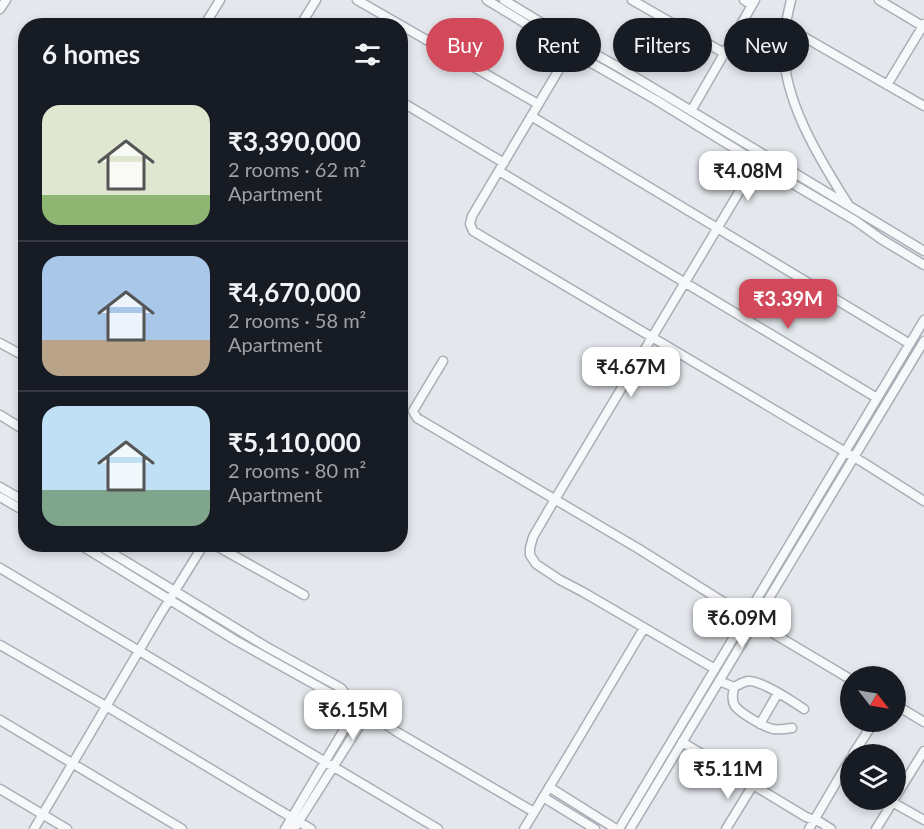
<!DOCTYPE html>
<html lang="en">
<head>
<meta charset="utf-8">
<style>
  body { margin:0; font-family:Lato,sans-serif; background:#20242c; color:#f1f3f6; height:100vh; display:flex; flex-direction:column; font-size:22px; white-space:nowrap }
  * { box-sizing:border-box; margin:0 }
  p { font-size:20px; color:#9ea1a6 }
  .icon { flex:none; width:33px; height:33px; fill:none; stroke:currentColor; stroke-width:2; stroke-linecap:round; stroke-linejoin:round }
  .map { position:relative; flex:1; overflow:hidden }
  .sheet { position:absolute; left:18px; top:18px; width:390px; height:534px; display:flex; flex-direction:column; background:#171b24; border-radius:24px; box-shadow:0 3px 9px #0003 }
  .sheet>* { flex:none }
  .guide { position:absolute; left:426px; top:18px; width:408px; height:54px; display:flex; gap:12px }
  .needle { width:39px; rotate:121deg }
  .fabs { position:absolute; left:840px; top:666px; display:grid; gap:12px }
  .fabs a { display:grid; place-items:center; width:66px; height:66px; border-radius:50%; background:#171b24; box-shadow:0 3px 9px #0003; font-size:30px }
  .price { position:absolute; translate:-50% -51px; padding:0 14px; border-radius:12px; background:#fff; color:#222; font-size:20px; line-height:39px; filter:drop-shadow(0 2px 3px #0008) }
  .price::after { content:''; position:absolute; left:50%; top:36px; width:18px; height:14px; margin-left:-9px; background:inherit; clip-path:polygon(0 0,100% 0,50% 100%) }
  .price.active { background:#d1495b; color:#fff }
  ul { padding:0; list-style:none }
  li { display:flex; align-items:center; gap:18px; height:150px; padding:0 24px }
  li+li { border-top:2px solid #363941 }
  li span { display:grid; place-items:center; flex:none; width:168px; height:120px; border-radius:18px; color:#555 }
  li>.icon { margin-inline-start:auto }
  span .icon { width:72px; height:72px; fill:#fffc; stroke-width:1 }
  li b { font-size:26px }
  h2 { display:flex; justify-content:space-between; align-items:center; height:72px; padding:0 24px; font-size:26px }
  .chip { padding:0 21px; border-radius:27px; background:#171b24; box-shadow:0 3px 9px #0003; font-size:21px; line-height:54px }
  .chip.active { background:#d1495b; color:#fff }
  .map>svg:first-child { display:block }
</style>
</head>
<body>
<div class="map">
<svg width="924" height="829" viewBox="0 0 924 829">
  <rect width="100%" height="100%" fill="#e4e7ec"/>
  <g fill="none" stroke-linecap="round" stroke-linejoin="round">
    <defs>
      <path id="minor" d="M 357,0 L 538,104
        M 487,0 L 567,49 L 656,100 L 781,177 L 856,221 L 881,239 L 924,265
        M 504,0 L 563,36 L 620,68 L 924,251
        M 632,0 L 724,53
        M 744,0 L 752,5
        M 791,0 C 788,14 784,27 784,41 C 780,96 820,160 848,204
        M 879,0 L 924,27
        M 0,9 L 6,0
        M 204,26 L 220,0
        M 300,26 L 316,0
        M 785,26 L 924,106
        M 570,51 L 472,216 L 470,224 L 473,231 L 864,463 L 924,501
        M 887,85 L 924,24
        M 400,101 L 504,163
        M 691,111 L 755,0
        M 531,116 L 910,344
        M 499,171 L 877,398
        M 0,343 L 26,357
        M 443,361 L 413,411 L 417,418 L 639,549 L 776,635 L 850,679
        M 0,415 L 26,431
        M 0,487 L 26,502
        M 0,497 L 26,512
        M 79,544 L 235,640 L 339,698 L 351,701
        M 97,544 L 265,646 L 341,688 L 351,701 L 397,732 L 534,812
        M 213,544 L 304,595
        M 0,568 L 438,829
        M 0,645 L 111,709 L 311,829
        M 715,669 L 583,592 L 560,580 L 536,564 L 530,555 L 530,548 L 533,537 L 551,506 L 757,162
        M 719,681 L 734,687 C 738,685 743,682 748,681 C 761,680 792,701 804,709
        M 734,687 C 733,693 731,700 735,706 C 740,713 764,727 773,729 C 779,730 786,729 792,728
        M 896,705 L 924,722
        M 0,720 L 182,829
        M 760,724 L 778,693
        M 682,742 L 806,817 L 820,822 L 831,829
        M 853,754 L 874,722
        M 549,787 L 616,829
        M 0,789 L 67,829
        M 896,796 L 924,751
        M 543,797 L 595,829
        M 892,802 L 924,820
        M 34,829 L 160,615 L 204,544
        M 285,829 L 358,706
        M 294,829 L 368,712
        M 524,829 L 574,746 L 644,628
        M 619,829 L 924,320
        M 630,829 L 924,341
        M 726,829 L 753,785
        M 809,829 L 850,759
        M 876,829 L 894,800"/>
    </defs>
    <!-- minor casing -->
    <use href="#minor" stroke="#a9aeb7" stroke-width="11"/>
    <!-- minor -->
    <use href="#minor" stroke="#f7f8fa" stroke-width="8"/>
  </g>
</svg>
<div class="fabs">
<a><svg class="needle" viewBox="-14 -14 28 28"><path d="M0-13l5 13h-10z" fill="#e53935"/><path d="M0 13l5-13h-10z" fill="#9ea1a6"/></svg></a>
<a><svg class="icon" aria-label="layers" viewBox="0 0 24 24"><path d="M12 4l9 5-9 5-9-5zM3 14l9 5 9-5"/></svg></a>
</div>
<b class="price" style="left:748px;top:202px">₹4.08M</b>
<b class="price active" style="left:788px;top:330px">₹3.39M</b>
<b class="price" style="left:631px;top:398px">₹4.67M</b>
<b class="price" style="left:742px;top:649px">₹6.09M</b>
<b class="price" style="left:353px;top:741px">₹6.15M</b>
<b class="price" style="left:728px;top:800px">₹5.11M</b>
<div class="guide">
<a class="chip active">Buy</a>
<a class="chip">Rent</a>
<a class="chip">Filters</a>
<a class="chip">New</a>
</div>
<section class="sheet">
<h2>6 homes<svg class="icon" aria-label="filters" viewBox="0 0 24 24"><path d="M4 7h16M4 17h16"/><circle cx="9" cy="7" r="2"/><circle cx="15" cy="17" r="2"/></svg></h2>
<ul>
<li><span style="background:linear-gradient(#dfe7d0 75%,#8fb573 0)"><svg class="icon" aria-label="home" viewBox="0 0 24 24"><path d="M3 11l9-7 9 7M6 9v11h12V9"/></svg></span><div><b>₹3,390,000</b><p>2 rooms · 62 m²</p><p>Apartment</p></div></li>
<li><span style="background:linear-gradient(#a9c7e8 70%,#b9a48a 0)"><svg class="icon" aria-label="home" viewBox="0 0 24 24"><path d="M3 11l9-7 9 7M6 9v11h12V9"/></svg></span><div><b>₹4,670,000</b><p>2 rooms · 58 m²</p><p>Apartment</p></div></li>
<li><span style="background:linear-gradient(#bfe0f5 70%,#7fa58c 0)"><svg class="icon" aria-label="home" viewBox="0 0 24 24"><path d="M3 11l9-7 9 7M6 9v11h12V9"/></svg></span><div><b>₹5,110,000</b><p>2 rooms · 80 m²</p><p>Apartment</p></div></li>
</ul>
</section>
</div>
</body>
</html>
